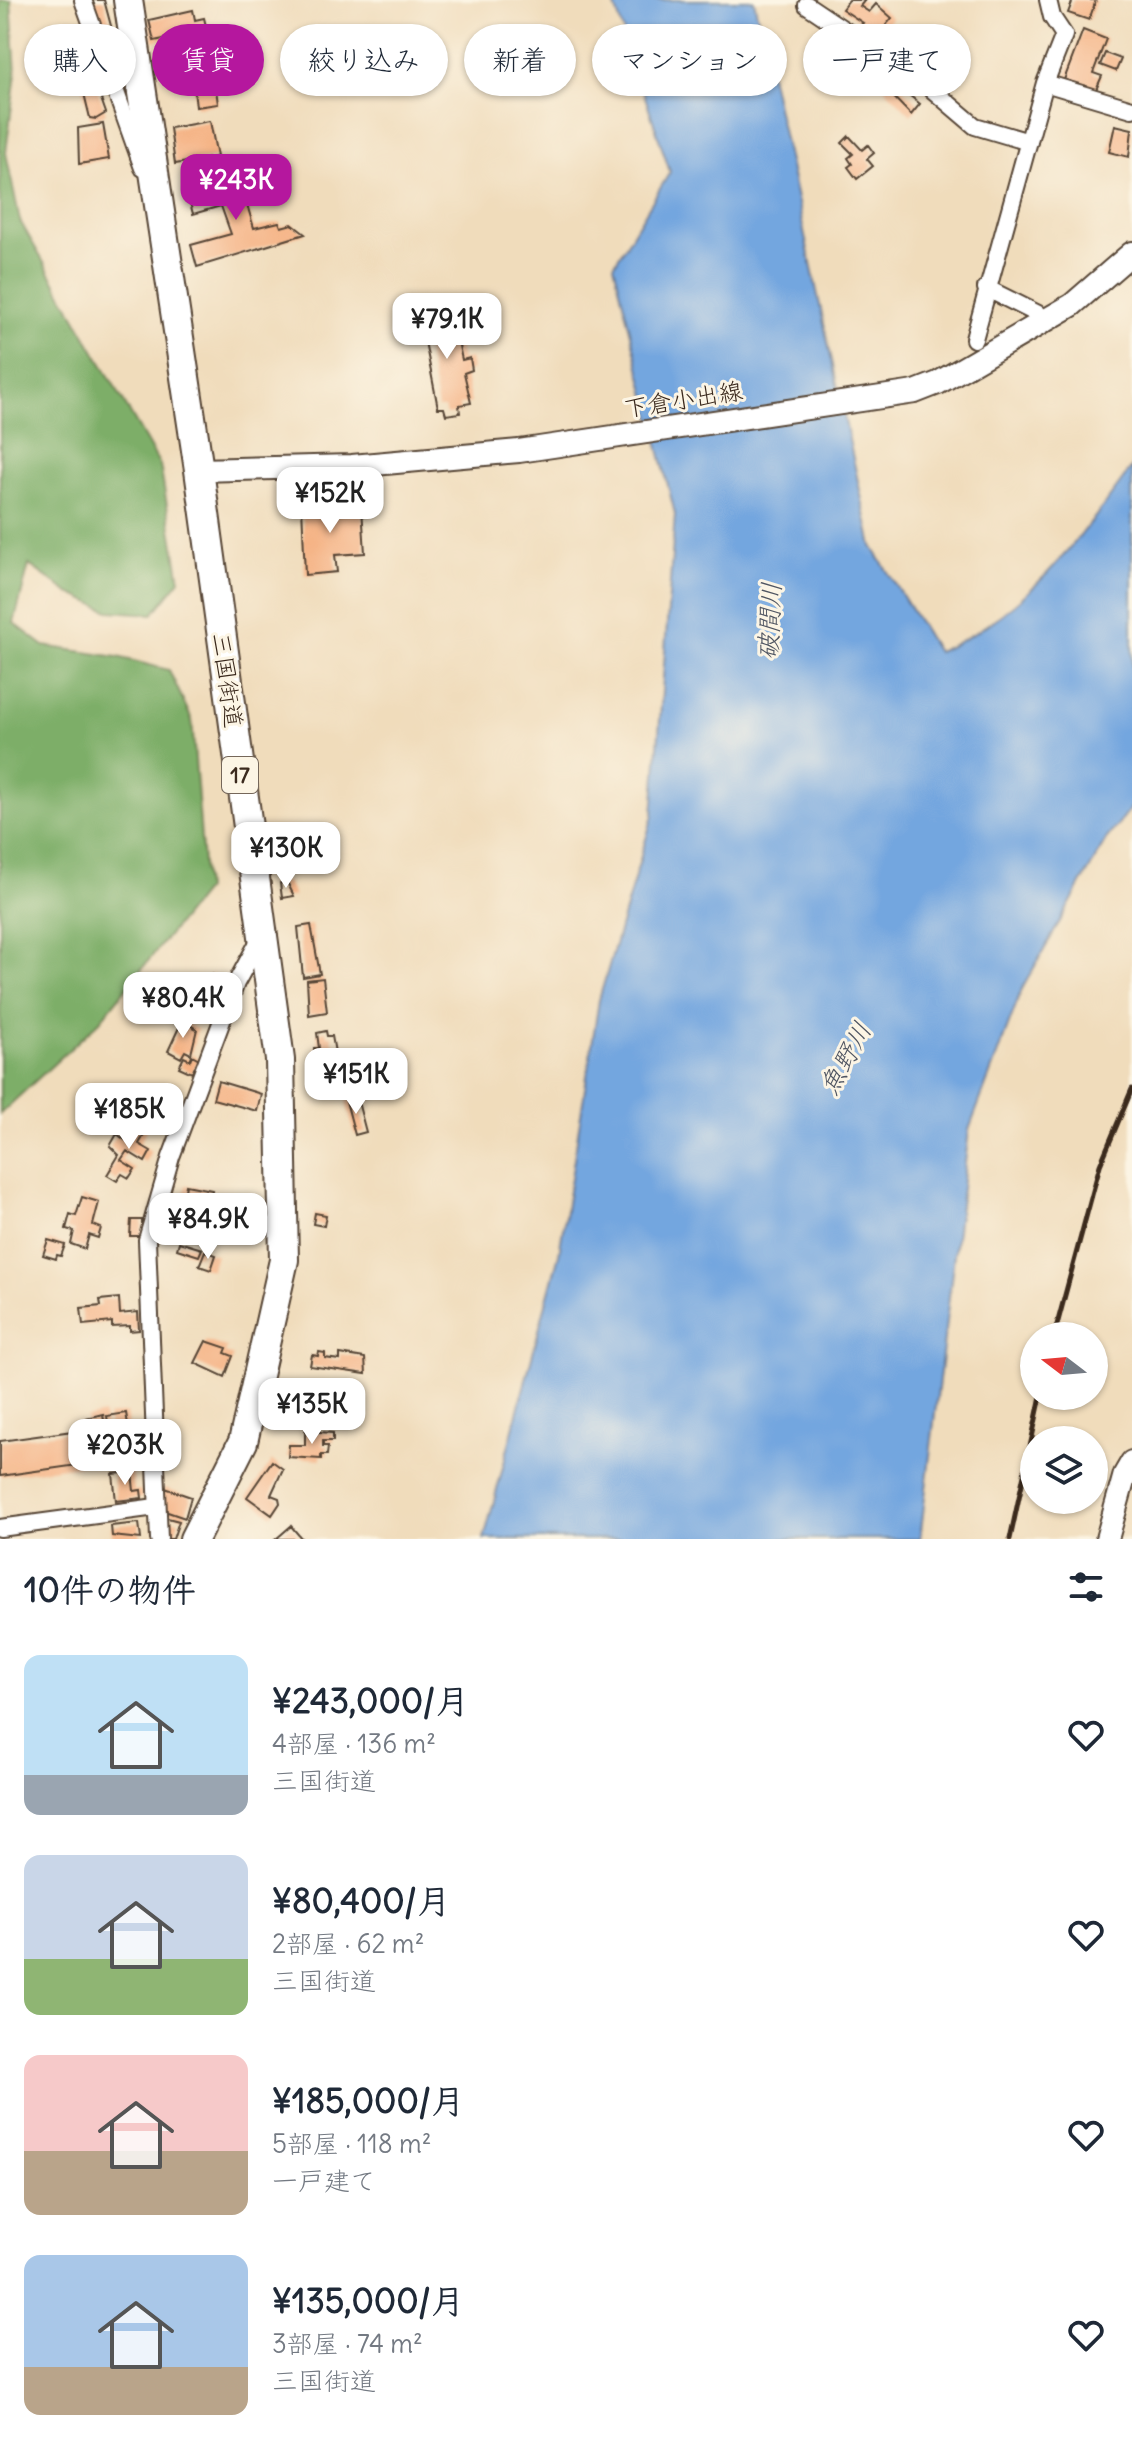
<!DOCTYPE html>
<html lang="ja">
<head>
<meta charset="utf-8">
<style>
  body { margin:0; font-family:Delius,"Klee One",sans-serif; background:#f6f6f7; color:#1f2937; height:100vh; display:flex; flex-direction:column; font-size:30px; white-space:nowrap }
  * { box-sizing:border-box; margin:0 }
  p { font-size:26px; color:#747a83 }
  .icon { flex:none; width:44px; height:44px; fill:none; stroke:currentColor; stroke-width:2; stroke-linecap:round; stroke-linejoin:round }
  .map { position:relative; height:1539px; overflow:hidden }
  .details { display:flex; flex-direction:column; background:#fff; flex:1 }
  .details>* { flex:none }
  .guide { position:absolute; left:24px; top:24px; width:1084px; height:72px; display:flex; gap:16px }
  .needle { width:52px; rotate:286deg }
  .controls { position:absolute; left:1020px; top:1322px; display:grid; gap:16px }
  .controls a { display:grid; place-items:center; width:88px; height:88px; border-radius:50%; background:#fff; box-shadow:0 2px 6px #0004; font-size:40px }
  .price { position:absolute; translate:-50% -68px; padding:0 18px; border-radius:16px; background:#fff; color:#222; font-size:26px; line-height:52px; filter:drop-shadow(0 2px 4px #0008) }
  .price::after { content:''; position:absolute; left:50%; top:48px; width:24px; height:18px; margin-left:-12px; background:inherit; clip-path:polygon(0 0,100% 0,50% 100%) }
  .price.on { background:#b5179e; color:#fff }
  ul { padding:0; list-style:none }
  li { display:flex; align-items:center; gap:24px; height:200px; padding:0 24px }
  li span { display:grid; place-items:center; flex:none; width:224px; height:160px; border-radius:16px; color:#555 }
  li>.icon { margin-inline-start:auto }
  span .icon { width:96px; height:96px; fill:#fffc; stroke-width:1 }
  li b { font-size:34px }
  h2 { display:flex; justify-content:space-between; align-items:center; height:96px; padding:0 24px; font-size:34px }
  .tag { padding:0 28px; border-radius:36px; background:#fff; box-shadow:0 2px 6px #0004; font-size:28px; line-height:72px }
  .tag.on { background:#b5179e; color:#fff }
  .map>svg:first-child { display:block }
</style>
</head>
<body>
<div class="map">
<svg width="1132" height="1539" viewBox="0 0 1132 1539">
  <rect width="100%" height="100%" fill="#fcf5e5"/>
  <filter id="ink" filterUnits="userSpaceOnUse"><feTurbulence type="fractalNoise" baseFrequency=".0125" numOctaves="2"/><feDisplacementMap in="SourceGraphic" scale="16" xChannelSelector="R" yChannelSelector="G"/><feConvolveMatrix kernelMatrix="1 2 1 2 8 2 1 2 1" color-interpolation-filters="sRGB"/></filter>
  <filter id="wash" filterUnits="userSpaceOnUse"><feTurbulence type="fractalNoise" baseFrequency=".006" numOctaves="4" result="noise"/><feDisplacementMap in="SourceGraphic" scale="32" xChannelSelector="R" yChannelSelector="G"/><feGaussianBlur stdDeviation="1.8" result="paint"/><feColorMatrix in="noise" values="0 0 0 0 0 0 0 0 0 0 0 0 0 0 0 0 0 1.4 0 .05"/><feComposite in="paint" operator="in"/></filter>
  <g filter="url(#wash)">
    <rect width="100%" height="100%" fill="#f0dcbb"/>
    <!-- forest -->
    <path fill="#7dae68" stroke="#5c6c43" stroke-width="2" d="M 0,0 L 11,0 L 16,73 L 6,153 L 20,221 L 160,465 L 180,580 L 153,614 L 109,611 L 69,593 L 29,565 L 14,623 L 44,646 L 118,657 L 169,670 L 192,720 L 205,890 L 100,1021 L 0,1114 Z"/>
    <!-- water -->
    <path fill="#73a6df" stroke="#57687e" stroke-width="2" d="M 613,0 L 754,0 L 872,546 L 937,652 C 1023,617 1079,540 1132,467 L 1132,807 L 1107,838 L 1022,989 L 969,1130 L 920,1539 L 484,1539 L 559,1254 L 599,1000 L 653,815 L 675,514 L 614,265 L 670,172 Z"/>
    <g id="blocks">
      <!-- building -->
      <path fill="#f5b284" d="M 92,0 L 104,0 L 114,37 L 100,40 Z
        M 849,0 L 865,0 L 860,6 L 869,12 L 876,4 L 892,18 L 886,25 L 891,29 L 881,46 L 864,35 L 866,33 L 859,27 L 863,23 L 842,9 Z
        M 1073,0 L 1096,0 L 1089,20 L 1068,13 Z
        M 193,10 L 195,20 L 204,18 L 207,30 L 154,41 L 149,20 Z
        M 1083,30 L 1106,39 L 1093,73 L 1102,76 L 1095,92 L 1064,80 Z
        M 175,49 L 179,63 L 160,66 L 158,54 Z
        M 1105,53 L 1121,59 L 1116,71 L 1100,65 Z
        M 213,67 L 218,104 L 196,107 L 192,71 Z
        M 880,68 L 891,76 L 894,72 L 901,78 L 906,85 L 903,90 L 920,104 L 911,115 L 874,77 Z
        M 93,76 L 106,113 L 96,119 L 90,118 L 81,81 Z
        M 210,121 L 217,157 L 175,164 L 170,128 Z
        M 103,124 L 109,159 L 79,164 L 78,128 Z
        M 1115,125 L 1132,129 L 1129,157 L 1109,152 Z
        M 849,136 L 862,150 L 868,145 L 874,153 L 867,159 L 873,166 L 857,179 L 848,167 L 852,164 L 848,158 L 853,154 L 842,143 Z
        M 255,173 L 261,191 L 245,198 L 254,228 L 279,222 L 281,227 L 292,224 L 305,234 L 197,267 L 191,245 L 231,234 L 221,206 L 193,214 L 188,195 Z
        M 456,309 L 463,340 L 458,341 L 462,360 L 470,358 L 472,370 L 464,373 L 471,403 L 459,405 L 460,413 L 446,415 L 444,408 L 438,408 L 423,331 L 429,330 L 427,316 Z
        M 328,500 L 330,504 L 344,503 L 346,510 L 362,508 L 365,553 L 335,555 L 337,572 L 305,575 L 302,506 Z
        M 287,882 L 294,896 L 282,898 L 280,883 Z
        M 311,925 L 320,974 L 303,977 L 298,927 Z
        M 211,974 L 226,980 L 216,1006 L 201,1000 Z
        M 323,978 L 327,1012 L 309,1015 L 307,980 Z
        M 182,1021 L 197,1029 L 191,1054 L 185,1051 L 181,1058 L 168,1051 Z
        M 326,1031 L 327,1036 L 332,1036 L 338,1069 L 315,1073 L 314,1048 L 319,1048 L 317,1033 Z
        M 192,1055 L 199,1059 L 192,1073 L 179,1067 L 184,1057 L 190,1060 Z
        M 218,1081 L 261,1094 L 257,1111 L 213,1099 Z
        M 357,1098 L 366,1132 L 355,1135 L 346,1101 Z
        M 137,1121 L 148,1128 L 139,1144 L 151,1151 L 145,1162 L 127,1151 L 121,1160 L 135,1169 L 129,1178 L 122,1174 L 117,1181 L 107,1175 L 119,1155 L 110,1146 L 117,1134 L 125,1140 Z
        M 186,1185 L 212,1190 L 207,1217 L 181,1213 Z
        M 82,1197 L 99,1202 L 93,1225 L 101,1228 L 98,1238 L 89,1235 L 85,1249 L 71,1244 L 74,1231 L 66,1229 L 70,1214 L 76,1216 Z
        M 315,1213 L 326,1215 L 324,1226 L 313,1224 Z
        M 220,1214 L 231,1215 L 229,1226 L 218,1224 Z
        M 131,1220 L 142,1220 L 142,1236 L 130,1236 Z
        M 48,1240 L 65,1245 L 61,1256 L 57,1255 L 56,1259 L 43,1255 Z
        M 179,1242 L 202,1249 L 199,1256 L 177,1249 Z
        M 205,1251 L 216,1255 L 211,1270 L 199,1266 Z
        M 119,1298 L 120,1314 L 138,1312 L 139,1330 L 130,1331 L 130,1326 L 112,1327 L 112,1322 L 83,1325 L 81,1308 L 101,1306 L 100,1300 Z
        M 206,1341 L 227,1348 L 225,1353 L 233,1356 L 225,1377 L 195,1363 Z
        M 319,1352 L 325,1353 L 325,1358 L 340,1360 L 340,1354 L 365,1358 L 366,1374 L 310,1366 L 312,1355 L 318,1356 Z
        M 126,1413 L 129,1430 L 109,1430 L 107,1416 Z
        M 103,1414 L 105,1426 L 88,1430 L 86,1418 Z
        M 80,1430 L 85,1464 L 0,1476 L 0,1441 Z
        M 305,1431 L 333,1433 L 333,1441 L 323,1441 L 323,1446 L 328,1446 L 327,1455 L 321,1455 L 321,1459 L 288,1457 L 289,1445 L 305,1445 Z
        M 272,1461 L 283,1469 L 271,1495 L 279,1498 L 280,1503 L 272,1515 L 247,1497 Z
        M 132,1472 L 134,1491 L 141,1490 L 142,1498 L 116,1501 L 113,1474 Z
        M 165,1488 L 191,1497 L 185,1518 L 159,1509 Z
        M 160,1516 L 179,1521 L 173,1539 L 161,1539 Z
        M 139,1523 L 141,1539 L 112,1536 L 111,1526 Z
        M 291,1526 L 302,1539 L 276,1539 Z"/>
    </g>
  </g>
  <g filter="url(#ink)">
    <use href="#blocks" fill-opacity="0" stroke="#564536" stroke-width="2"/>
    <g fill="none" stroke-linecap="round" stroke-linejoin="round">
      <defs>
        <path id="street" d="M 83,0 L 143,168
          M 807,5 L 928,86 L 975,126 L 1029,142
          M 1045,83 L 1132,109
          M 986,288 L 1038,314 L 1042,322
          M 974,339 L 1045,83 L 1064,35 L 1052,17 L 1048,0
          M 0,1528 L 156,1507
          M 159,1539 L 147,1240 L 171,1157 L 236,983 L 261,937"/>
        <path id="secondary" d="M 199,470 L 352,466 L 519,451 L 915,392 L 938,383 L 1072,305 L 1132,253
          M 1107,1539 L 1125,1474 L 1132,1462"/>
        <path id="highway" d="M 128,0 L 199,470 L 280,1060 L 284,1260 L 243,1442 L 194,1539"/>
      </defs>
      <!-- street casing -->
      <use href="#street" stroke="#564536" stroke-width="20"/>
      <!-- secondary casing -->
      <use href="#secondary" stroke="#564536" stroke-width="26"/>
      <!-- highway casing -->
      <use href="#highway" stroke="#564536" stroke-width="32"/>
      <!-- street -->
      <use href="#street" stroke="#fff" stroke-width="16"/>
      <!-- secondary -->
      <use href="#secondary" stroke="#fff" stroke-width="22"/>
      <!-- highway -->
      <use href="#highway" stroke="#fff" stroke-width="28"/>
      <!-- rail -->
      <path stroke="#3b2a1e" stroke-width="5" d="M 1054,1336 L 1100,1165 L 1132,1089
        M 1010,1539 L 1041,1396"/>
    </g>
  </g>
  <g text-anchor="middle" dominant-baseline="central" stroke-width="6" stroke-linejoin="round" paint-order="stroke">
    <!-- shield labels -->
    <rect fill="#fcf5e5" stroke="#75675a" stroke-width="2" x="222" y="757" width="36" height="36" rx="6"/>
    <g font-size="22" font-weight="bold" fill="#3b2a1e">
      <text x="240" y="775">17</text>
    </g>
    <!-- street labels -->
    <g font-size="24" fill="#3b2a1e" stroke="#fcf5e5">
      <text transform="translate(683 399) rotate(-9)">下倉小出線</text>
      <text transform="translate(228 680) rotate(82)">三国街道</text>
    </g>
    <!-- water labels -->
    <g font-size="26" font-style="italic" fill="#4f5562" stroke="#fcf5e5">
      <text transform="translate(769 621) rotate(-87)">破間川</text>
      <text transform="translate(845 1058) rotate(-61)">魚野川</text>
    </g>
  </g>
</svg>
<div class="controls">
<a><svg class="needle" viewBox="-14 -14 28 28"><path d="M0-13l5 13h-10z" fill="#e53935"/><path d="M0 13l5-13h-10z" fill="#747a83"/></svg></a>
<a><svg class="icon" aria-label="layers" viewBox="0 0 24 24"><path d="M12 4l9 5-9 5-9-5zM3 14l9 5 9-5"/></svg></a>
</div>
<b class="price on" style="left:236px;top:222px">¥243K</b>
<b class="price" style="left:447px;top:361px">¥79.1K</b>
<b class="price" style="left:330px;top:535px">¥152K</b>
<b class="price" style="left:286px;top:890px">¥130K</b>
<b class="price" style="left:183px;top:1040px">¥80.4K</b>
<b class="price" style="left:356px;top:1116px">¥151K</b>
<b class="price" style="left:129px;top:1151px">¥185K</b>
<b class="price" style="left:208px;top:1261px">¥84.9K</b>
<b class="price" style="left:312px;top:1446px">¥135K</b>
<b class="price" style="left:125px;top:1487px">¥203K</b>
<div class="guide">
<a class="tag">購入</a>
<a class="tag on">賃貸</a>
<a class="tag">絞り込み</a>
<a class="tag">新着</a>
<a class="tag">マンション</a>
<a class="tag">一戸建て</a>
</div>
</div>
<section class="details">
<h2>10件の物件<svg class="icon" aria-label="filters" viewBox="0 0 24 24"><path d="M4 7h16M4 17h16"/><circle cx="9" cy="7" r="2"/><circle cx="15" cy="17" r="2"/></svg></h2>
<ul>
<li><span style="background:linear-gradient(#bfe0f5 75%,#9aa5b1 0)"><svg class="icon" aria-label="home" viewBox="0 0 24 24"><path d="M3 11l9-7 9 7M6 9v11h12V9"/></svg></span><div><b>¥243,000/月</b><p>4部屋 · 136 m²</p><p>三国街道</p></div><svg class="icon" aria-label="heart" viewBox="0 0 24 24"><path d="M12 20l-8-8c-3-5 5-10 8-4 3-6 11-1 8 4z"/></svg></li>
<li><span style="background:linear-gradient(#c9d6e8 65%,#8fb573 0)"><svg class="icon" aria-label="home" viewBox="0 0 24 24"><path d="M3 11l9-7 9 7M6 9v11h12V9"/></svg></span><div><b>¥80,400/月</b><p>2部屋 · 62 m²</p><p>三国街道</p></div><svg class="icon" aria-label="heart" viewBox="0 0 24 24"><path d="M12 20l-8-8c-3-5 5-10 8-4 3-6 11-1 8 4z"/></svg></li>
<li><span style="background:linear-gradient(#f6c9c9 60%,#b9a48a 0)"><svg class="icon" aria-label="home" viewBox="0 0 24 24"><path d="M3 11l9-7 9 7M6 9v11h12V9"/></svg></span><div><b>¥185,000/月</b><p>5部屋 · 118 m²</p><p>一戸建て</p></div><svg class="icon" aria-label="heart" viewBox="0 0 24 24"><path d="M12 20l-8-8c-3-5 5-10 8-4 3-6 11-1 8 4z"/></svg></li>
<li><span style="background:linear-gradient(#a9c7e8 70%,#b9a48a 0)"><svg class="icon" aria-label="home" viewBox="0 0 24 24"><path d="M3 11l9-7 9 7M6 9v11h12V9"/></svg></span><div><b>¥135,000/月</b><p>3部屋 · 74 m²</p><p>三国街道</p></div><svg class="icon" aria-label="heart" viewBox="0 0 24 24"><path d="M12 20l-8-8c-3-5 5-10 8-4 3-6 11-1 8 4z"/></svg></li>
</ul>
</section>
</body>
</html>
